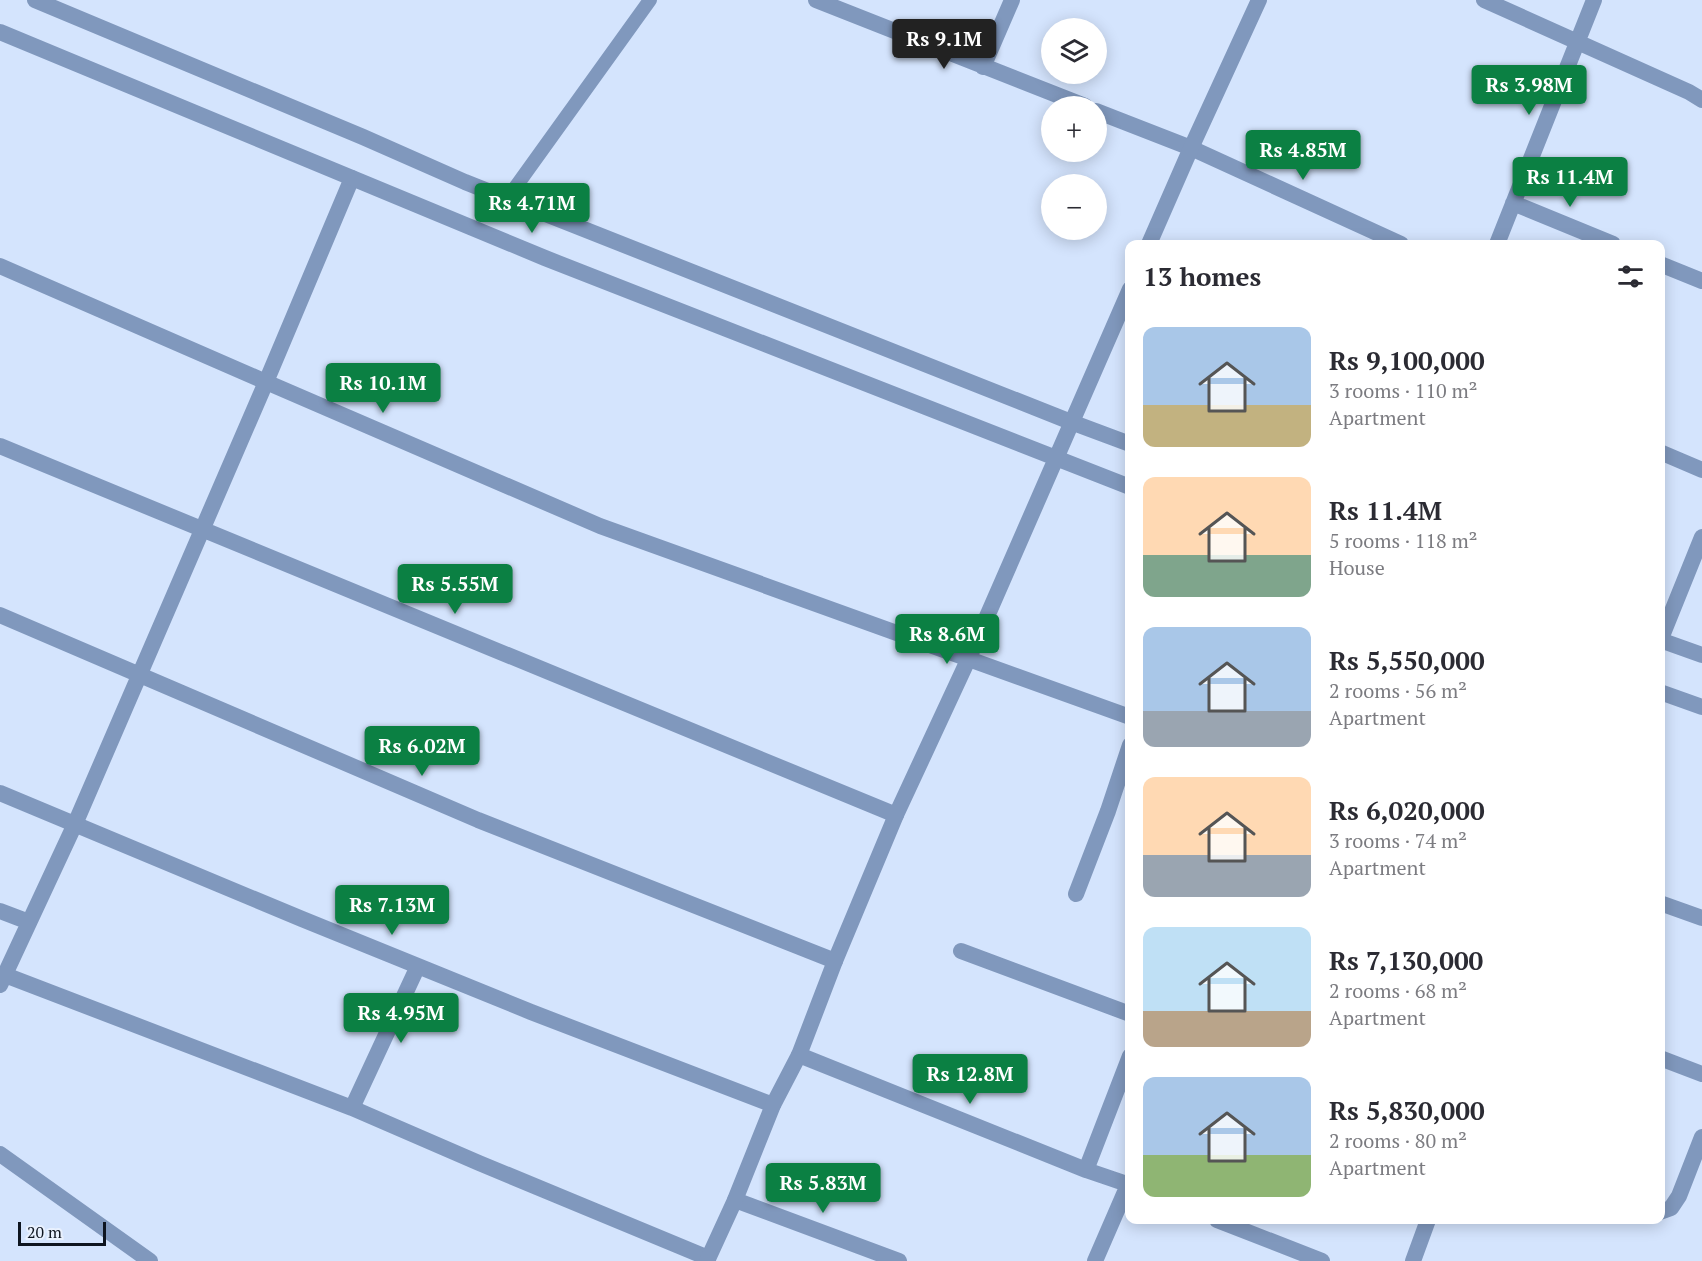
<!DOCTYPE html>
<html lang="en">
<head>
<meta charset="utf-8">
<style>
  body { margin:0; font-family:"PT Serif",serif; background:#f7f7f7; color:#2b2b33; height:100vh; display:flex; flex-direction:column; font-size:22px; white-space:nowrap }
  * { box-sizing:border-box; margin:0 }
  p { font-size:20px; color:#7c7c81 }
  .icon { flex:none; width:33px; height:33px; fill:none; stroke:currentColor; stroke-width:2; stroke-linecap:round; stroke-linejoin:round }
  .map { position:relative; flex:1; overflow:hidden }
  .details { position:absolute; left:1125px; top:240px; width:540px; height:984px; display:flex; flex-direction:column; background:#fff; border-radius:12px; box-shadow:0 3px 15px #0003 }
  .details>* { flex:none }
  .fabs { position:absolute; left:1041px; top:18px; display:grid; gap:12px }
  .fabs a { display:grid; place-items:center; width:66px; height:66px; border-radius:50%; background:#fff; box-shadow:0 3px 15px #0003; font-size:30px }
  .scale { position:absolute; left:18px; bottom:15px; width:88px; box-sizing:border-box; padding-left:6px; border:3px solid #0e1520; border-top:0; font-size:16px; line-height:21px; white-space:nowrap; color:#0e1520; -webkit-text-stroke:4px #e9f1fe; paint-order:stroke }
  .price { position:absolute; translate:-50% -51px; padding:0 14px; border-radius:6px; background:#0b8043; color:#fff; font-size:20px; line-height:39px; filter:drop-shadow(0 2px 3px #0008) }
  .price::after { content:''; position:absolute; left:50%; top:36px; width:18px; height:14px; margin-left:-9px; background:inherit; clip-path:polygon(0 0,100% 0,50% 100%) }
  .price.selected { background:#222; color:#fff }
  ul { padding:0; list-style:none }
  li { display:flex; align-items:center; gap:18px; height:150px; padding:0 18px }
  li span { display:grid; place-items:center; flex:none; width:168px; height:120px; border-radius:12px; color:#555 }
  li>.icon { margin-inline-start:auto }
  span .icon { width:72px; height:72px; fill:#fffc; stroke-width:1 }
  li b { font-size:26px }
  h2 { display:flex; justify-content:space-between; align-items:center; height:72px; padding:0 18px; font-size:26px }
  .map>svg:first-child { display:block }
</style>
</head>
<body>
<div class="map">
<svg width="1702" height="1261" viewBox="0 0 1702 1261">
  <rect width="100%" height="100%" fill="#d4e4fd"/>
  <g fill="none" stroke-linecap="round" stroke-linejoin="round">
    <!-- service -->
    <path stroke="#8098bd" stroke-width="14" d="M 507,199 L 650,0"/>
    <!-- minor -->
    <path stroke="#8098bd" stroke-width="16" d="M 816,0 L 1085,106
      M 1484,0 L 1689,92 L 1702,100
      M 983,67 L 1012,0
      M 1096,111 L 1191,148 L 1401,244
      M 1513,203 L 1613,244
      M 1497,244 L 1594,0
      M 1660,264 L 1702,281
      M 0,266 L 266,382 L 352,178
      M 0,446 L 896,815
      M 1660,452 L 1702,470
      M 0,615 L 478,820 L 835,961
      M 1660,641 L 1702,537
      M 0,793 L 302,919 L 531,1012 L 773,1105
      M 1076,894 L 1108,811 L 1130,745
      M 1660,903 L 1702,918
      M 0,911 L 29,922
      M 961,951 L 1130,1014
      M 5,975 L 352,1108 L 479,1163 L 708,1258
      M 0,985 L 75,824 L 266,382 L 600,526 L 1130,717
      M 799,1055 L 1086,1170 L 1130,1185
      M 1660,1058 L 1702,1074
      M 352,1108 L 418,966
      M 0,1154 L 150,1261
      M 1086,1170 L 1130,1056
      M 735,1200 L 899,1261
      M 1660,1212 L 1671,1208 L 1679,1196 L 1702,1137
      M 1217,1220 L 1322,1261
      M 1095,1261 L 1128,1185
      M 1413,1261 L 1428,1220"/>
    <!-- tertiary -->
    <path stroke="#8098bd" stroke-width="16" d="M 35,0 L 363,137 L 465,182 L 1071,422 L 1130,444
      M 0,32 L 545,258 L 1130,487
      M 1149,244 L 1191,148 L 1259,0
      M 1660,640 L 1702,655
      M 1660,692 L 1702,707
      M 707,1261 L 735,1200 L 773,1105 L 799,1055 L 835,961 L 896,815 L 968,660 L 1130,289"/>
  </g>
</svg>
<div class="fabs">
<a><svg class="icon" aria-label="layers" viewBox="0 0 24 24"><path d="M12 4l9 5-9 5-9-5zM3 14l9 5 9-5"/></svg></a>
<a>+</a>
<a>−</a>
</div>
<div class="scale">20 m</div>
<b class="price selected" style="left:944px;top:70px">Rs 9.1M</b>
<b class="price" style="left:1529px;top:116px">Rs 3.98M</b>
<b class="price" style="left:1303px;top:181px">Rs 4.85M</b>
<b class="price" style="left:1570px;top:208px">Rs 11.4M</b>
<b class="price" style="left:532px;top:234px">Rs 4.71M</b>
<b class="price" style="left:383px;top:414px">Rs 10.1M</b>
<b class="price" style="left:455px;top:615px">Rs 5.55M</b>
<b class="price" style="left:947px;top:665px">Rs 8.6M</b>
<b class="price" style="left:422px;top:777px">Rs 6.02M</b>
<b class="price" style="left:392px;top:936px">Rs 7.13M</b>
<b class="price" style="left:401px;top:1044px">Rs 4.95M</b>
<b class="price" style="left:970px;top:1105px">Rs 12.8M</b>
<b class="price" style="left:823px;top:1214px">Rs 5.83M</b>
<section class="details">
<h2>13 homes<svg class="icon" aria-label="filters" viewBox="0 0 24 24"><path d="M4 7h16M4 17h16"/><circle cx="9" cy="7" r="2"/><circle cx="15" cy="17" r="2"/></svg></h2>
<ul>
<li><span style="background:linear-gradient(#a9c7e8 65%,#c2b280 0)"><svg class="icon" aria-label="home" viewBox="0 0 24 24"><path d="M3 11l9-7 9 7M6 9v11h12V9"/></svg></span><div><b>Rs 9,100,000</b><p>3 rooms · 110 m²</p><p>Apartment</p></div></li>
<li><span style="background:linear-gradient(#ffd9b3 65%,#7fa58c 0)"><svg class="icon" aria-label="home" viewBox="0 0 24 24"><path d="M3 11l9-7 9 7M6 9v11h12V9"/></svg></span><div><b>Rs 11.4M</b><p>5 rooms · 118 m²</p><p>House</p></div></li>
<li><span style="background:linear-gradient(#a9c7e8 70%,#9aa5b1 0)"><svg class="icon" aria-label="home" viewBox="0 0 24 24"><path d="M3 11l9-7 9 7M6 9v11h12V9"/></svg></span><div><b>Rs 5,550,000</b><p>2 rooms · 56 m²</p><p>Apartment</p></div></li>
<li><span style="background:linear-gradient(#ffd9b3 65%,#9aa5b1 0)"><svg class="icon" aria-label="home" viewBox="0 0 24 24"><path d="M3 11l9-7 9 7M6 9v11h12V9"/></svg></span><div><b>Rs 6,020,000</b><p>3 rooms · 74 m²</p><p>Apartment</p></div></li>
<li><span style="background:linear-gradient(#bfe0f5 70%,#b9a48a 0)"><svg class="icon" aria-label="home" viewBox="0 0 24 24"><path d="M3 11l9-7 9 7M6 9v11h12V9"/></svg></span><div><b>Rs 7,130,000</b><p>2 rooms · 68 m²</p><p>Apartment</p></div></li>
<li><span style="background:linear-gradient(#a9c7e8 65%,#8fb573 0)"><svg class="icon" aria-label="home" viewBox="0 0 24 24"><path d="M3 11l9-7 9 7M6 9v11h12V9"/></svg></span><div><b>Rs 5,830,000</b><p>2 rooms · 80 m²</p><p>Apartment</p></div></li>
</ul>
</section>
</div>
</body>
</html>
